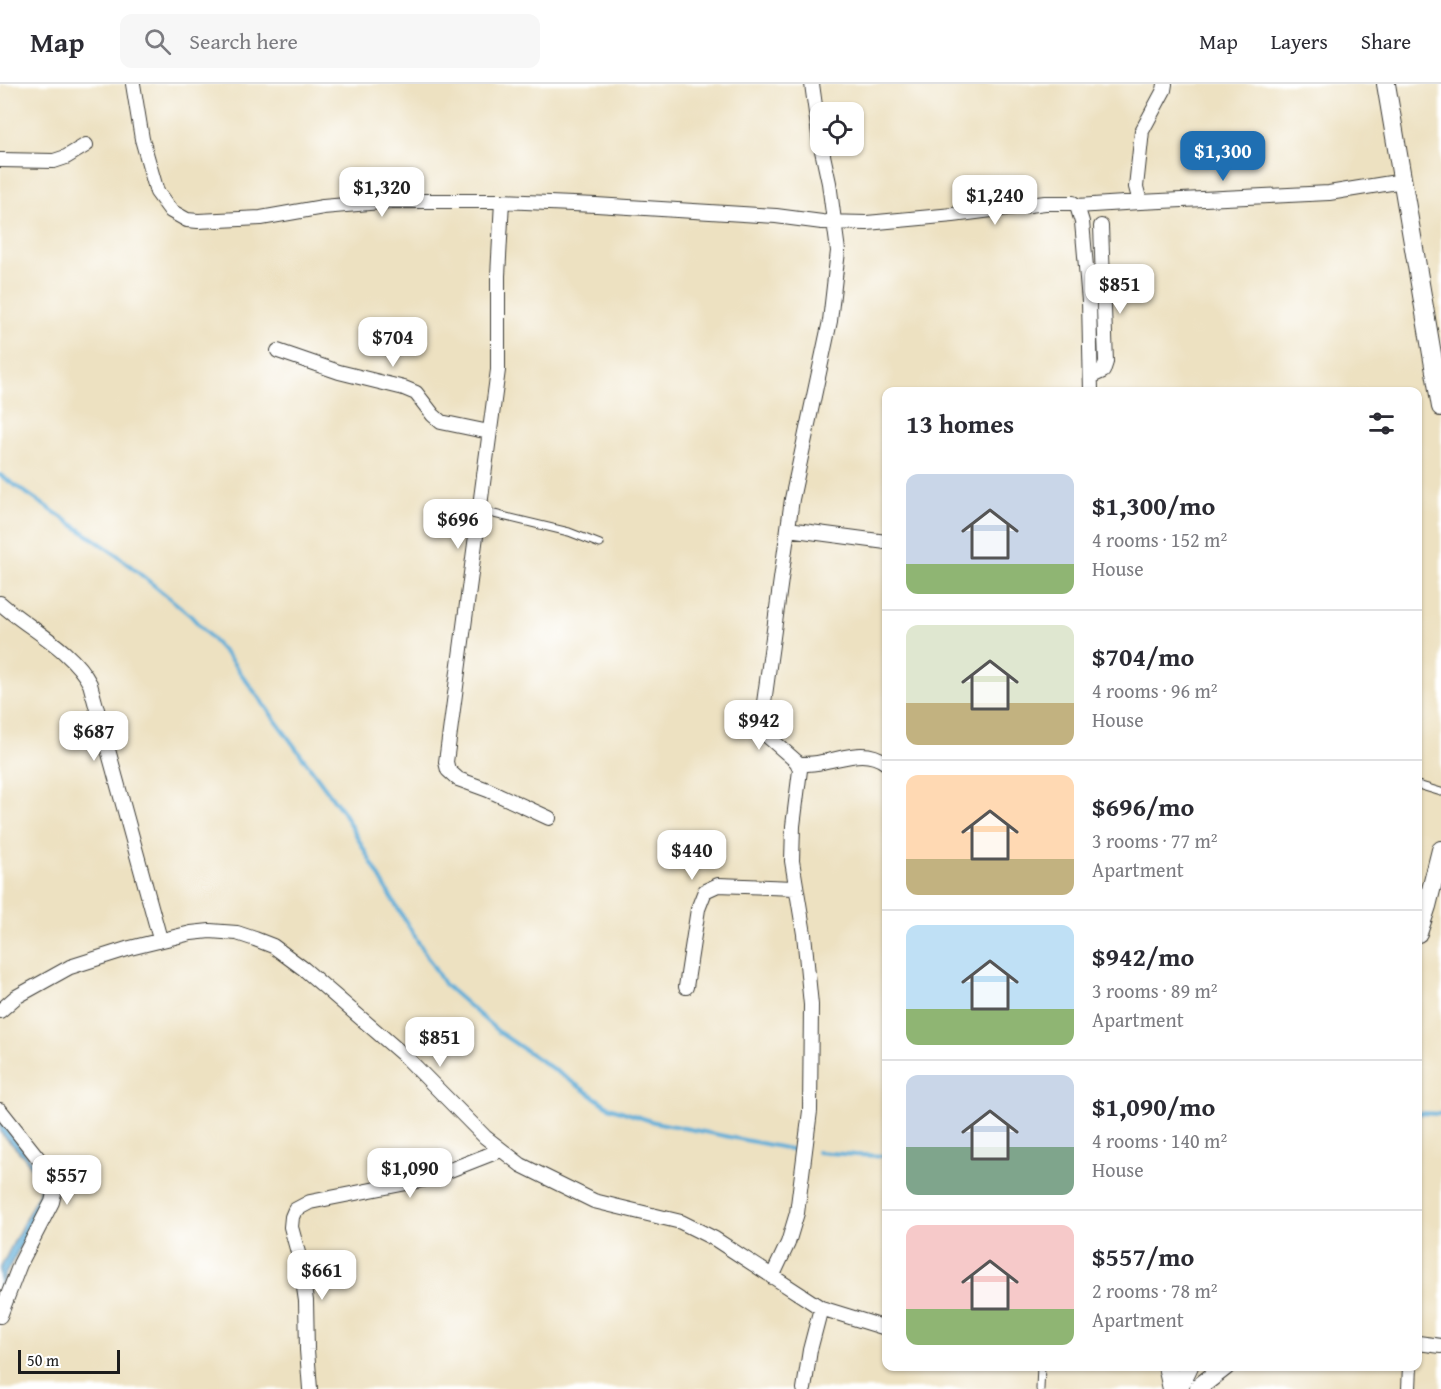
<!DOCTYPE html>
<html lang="en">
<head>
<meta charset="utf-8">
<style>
  body { margin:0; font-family:"Gentium Book Plus",serif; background:#f7f7f7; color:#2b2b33; height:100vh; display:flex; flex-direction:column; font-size:22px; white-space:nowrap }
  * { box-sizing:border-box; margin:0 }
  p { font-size:20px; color:#7c7c81 }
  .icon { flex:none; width:33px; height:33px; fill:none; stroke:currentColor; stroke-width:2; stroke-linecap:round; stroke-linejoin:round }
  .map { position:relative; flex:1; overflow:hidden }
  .drawer { position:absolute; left:882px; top:303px; width:540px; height:984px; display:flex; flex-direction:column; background:#fff; border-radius:12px; box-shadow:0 2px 4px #0004 }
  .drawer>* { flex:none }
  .fabs { position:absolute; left:810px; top:18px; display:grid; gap:12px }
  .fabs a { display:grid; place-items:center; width:54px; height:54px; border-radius:12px; background:#fff; box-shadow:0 2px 4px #0004; font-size:30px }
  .scale { position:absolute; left:18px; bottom:15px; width:102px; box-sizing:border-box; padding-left:6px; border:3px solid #1c1c1c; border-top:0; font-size:16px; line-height:21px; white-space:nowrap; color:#1c1c1c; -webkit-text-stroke:4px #fff; paint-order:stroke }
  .price { position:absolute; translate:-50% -51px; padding:0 14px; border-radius:12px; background:#fff; color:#222; font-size:20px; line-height:39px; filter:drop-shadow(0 2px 3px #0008) }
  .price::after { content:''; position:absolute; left:50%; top:36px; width:18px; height:14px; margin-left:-9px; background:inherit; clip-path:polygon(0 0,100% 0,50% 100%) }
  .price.selected { background:#1f6fb2; color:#fff }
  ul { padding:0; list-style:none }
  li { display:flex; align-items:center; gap:18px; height:150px; padding:0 24px }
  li+li { border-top:2px solid #e1e1e2 }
  li span { display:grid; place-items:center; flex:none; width:168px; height:120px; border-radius:12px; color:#555 }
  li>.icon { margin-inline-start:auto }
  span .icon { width:72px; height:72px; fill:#fffc; stroke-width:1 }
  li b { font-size:26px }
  h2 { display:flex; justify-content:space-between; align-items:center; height:72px; padding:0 24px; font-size:26px }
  header { display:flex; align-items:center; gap:36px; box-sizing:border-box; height:84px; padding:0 30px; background:#fff; border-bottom:2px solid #e1e1e2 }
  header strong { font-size:28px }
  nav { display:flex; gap:33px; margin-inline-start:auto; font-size:21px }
  .search { width:420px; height:54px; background:#f7f7f7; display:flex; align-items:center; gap:15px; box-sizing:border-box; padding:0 21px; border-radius:12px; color:#7c7c81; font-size:22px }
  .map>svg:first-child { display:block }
</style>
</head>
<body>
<header>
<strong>Map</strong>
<div class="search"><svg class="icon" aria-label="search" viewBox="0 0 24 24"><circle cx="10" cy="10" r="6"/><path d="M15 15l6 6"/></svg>Search here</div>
<nav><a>Map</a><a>Layers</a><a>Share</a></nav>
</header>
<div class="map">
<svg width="1441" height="1305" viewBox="0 0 1441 1305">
  <rect width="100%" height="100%" fill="#fff"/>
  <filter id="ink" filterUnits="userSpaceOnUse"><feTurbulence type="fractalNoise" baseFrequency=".0167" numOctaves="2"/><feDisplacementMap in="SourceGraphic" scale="12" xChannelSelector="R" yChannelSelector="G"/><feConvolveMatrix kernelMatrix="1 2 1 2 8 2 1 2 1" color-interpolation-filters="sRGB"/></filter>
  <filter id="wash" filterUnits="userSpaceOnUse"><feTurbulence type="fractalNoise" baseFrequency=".008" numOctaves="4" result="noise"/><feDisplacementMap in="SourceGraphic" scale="24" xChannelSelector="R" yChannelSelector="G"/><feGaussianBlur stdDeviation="1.35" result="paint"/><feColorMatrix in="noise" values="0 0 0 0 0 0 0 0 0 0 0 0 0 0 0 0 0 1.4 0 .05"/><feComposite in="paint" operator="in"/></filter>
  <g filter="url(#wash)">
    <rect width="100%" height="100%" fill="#ede1c1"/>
    <!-- water -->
    <path fill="#5eadd8" stroke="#3d647a" stroke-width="1.5" d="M 0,1037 L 49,1098 L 48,1111 L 4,1193 L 0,1205 L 0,1185 L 39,1108 C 43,1088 13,1062 0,1048 Z"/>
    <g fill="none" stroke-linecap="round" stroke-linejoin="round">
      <!-- stream -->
      <path stroke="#5eadd8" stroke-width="4" d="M 0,391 L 117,471 L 190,531 L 231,576 L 343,728 L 392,815 L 444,900 L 500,949 L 609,1023 L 654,1038 L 795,1066
        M 1418,1029 L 1441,1030
        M 817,1068 L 856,1071 L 886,1072"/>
    </g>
  </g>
  <g filter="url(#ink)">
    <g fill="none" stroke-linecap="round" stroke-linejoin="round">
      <defs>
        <path id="service" d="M 479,424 L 494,430 L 569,448 L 600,460
          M 1418,701 L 1441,708
          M 1040,1305 L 1041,1282"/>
        <path id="minor" d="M 133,0 L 142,55 L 157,108 L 171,127 L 187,136 L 198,137 L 261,134 L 323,123 L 392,117 L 502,117 L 596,121 L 776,132 L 822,138 L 867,139 L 953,131 L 1045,119 L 1073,119 L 1077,122 L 1082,138 L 1089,217 L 1091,308
          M 812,0 L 820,58
          M 1165,0 L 1164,6 L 1142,47 L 1136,103 L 1140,118 L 1329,109 L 1403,97
          M 0,76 L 54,77 L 66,73 L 86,61
          M 502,117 L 498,192 L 498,286 L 446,678 L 448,686 L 458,695 L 488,706 L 549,734
          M 1077,122 L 1140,118
          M 278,267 L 339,288 L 404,304 L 416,309 L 433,331 L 441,338 L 489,348
          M 1092,292 L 1103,287 L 1106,278 L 1101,142
          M 788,445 L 886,458
          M 0,519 C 29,545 72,565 90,600 L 160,855
          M 799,680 C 806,680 815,680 822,678 C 845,674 866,664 886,679
          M 686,903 L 698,825 L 705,807 L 718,801 L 795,804
          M 0,927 L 16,913 L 70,883 L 130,864 L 191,849 L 210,847 L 237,849 L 255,855 L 273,862 L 304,885 L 407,974 L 485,1053 L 521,1081 L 594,1117 L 681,1138 L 715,1155 L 821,1224 L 886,1244
          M 0,1026 L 50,1089 L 55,1105 L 52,1118 L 20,1180 L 0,1232
          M 772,1193 L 788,1159 L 797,1129 L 810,1027 L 811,921 L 804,850 L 792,777 L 793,742 L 800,686 L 797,678 L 765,650 L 763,626 L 792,415 L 830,237 L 838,167 L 829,99 L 821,62
          M 1418,1259 L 1441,1262
          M 310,1305 L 307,1266 L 306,1217 L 300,1176 L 291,1143 L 292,1133 L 295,1126 L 310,1118 L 427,1095 L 501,1066
          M 804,1305 L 810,1266 L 821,1224
          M 1409,1305 L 1410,1282"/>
        <path id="secondary" d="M 1386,0 L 1441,323
          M 1418,849 L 1427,822 L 1441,766
          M 1167,1282 L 1172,1305
          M 1199,1303 L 1226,1282
          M 1178,1305 L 1189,1282"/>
      </defs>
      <!-- service casing -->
      <use href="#service" stroke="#3b3a35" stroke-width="9"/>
      <!-- minor casing -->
      <use href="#minor" stroke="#3b3a35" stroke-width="16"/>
      <!-- secondary casing -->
      <use href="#secondary" stroke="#3b3a35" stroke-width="20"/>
      <!-- service -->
      <use href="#service" stroke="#fff" stroke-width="7"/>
      <!-- minor -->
      <use href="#minor" stroke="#fff" stroke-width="14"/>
      <!-- secondary -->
      <use href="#secondary" stroke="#fff" stroke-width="18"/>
    </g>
  </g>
</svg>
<div class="fabs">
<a><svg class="icon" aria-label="locate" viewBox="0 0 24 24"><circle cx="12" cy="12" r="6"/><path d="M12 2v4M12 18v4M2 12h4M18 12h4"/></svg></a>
</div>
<div class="scale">50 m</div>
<b class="price selected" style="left:1223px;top:98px">$1,300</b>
<b class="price" style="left:382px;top:134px">$1,320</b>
<b class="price" style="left:995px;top:142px">$1,240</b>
<b class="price" style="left:1120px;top:231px">$851</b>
<b class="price" style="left:393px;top:284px">$704</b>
<b class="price" style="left:458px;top:466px">$696</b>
<b class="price" style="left:759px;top:667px">$942</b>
<b class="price" style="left:94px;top:678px">$687</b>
<b class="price" style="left:692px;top:797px">$440</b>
<b class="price" style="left:440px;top:984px">$851</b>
<b class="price" style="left:410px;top:1115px">$1,090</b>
<b class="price" style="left:67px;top:1122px">$557</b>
<b class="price" style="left:322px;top:1217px">$661</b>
<section class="drawer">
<h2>13 homes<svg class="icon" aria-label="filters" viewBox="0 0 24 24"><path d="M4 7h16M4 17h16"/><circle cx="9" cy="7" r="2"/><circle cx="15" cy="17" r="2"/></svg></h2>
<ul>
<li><span style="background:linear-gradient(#c9d6e8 75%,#8fb573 0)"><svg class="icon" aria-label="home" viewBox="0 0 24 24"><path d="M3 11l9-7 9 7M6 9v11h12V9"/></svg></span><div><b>$1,300/mo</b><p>4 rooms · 152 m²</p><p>House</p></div></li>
<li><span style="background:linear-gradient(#dfe7d0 65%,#c2b280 0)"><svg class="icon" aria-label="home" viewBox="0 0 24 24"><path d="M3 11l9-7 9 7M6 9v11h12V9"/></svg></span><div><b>$704/mo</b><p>4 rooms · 96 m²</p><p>House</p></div></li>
<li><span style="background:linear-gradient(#ffd9b3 70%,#c2b280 0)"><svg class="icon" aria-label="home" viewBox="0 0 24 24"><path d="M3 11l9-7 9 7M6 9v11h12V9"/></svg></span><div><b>$696/mo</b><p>3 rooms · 77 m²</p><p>Apartment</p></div></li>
<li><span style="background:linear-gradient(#bfe0f5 70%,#8fb573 0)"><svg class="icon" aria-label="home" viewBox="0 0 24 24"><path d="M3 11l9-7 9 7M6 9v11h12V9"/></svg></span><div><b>$942/mo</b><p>3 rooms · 89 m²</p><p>Apartment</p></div></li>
<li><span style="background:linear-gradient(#c9d6e8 60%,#7fa58c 0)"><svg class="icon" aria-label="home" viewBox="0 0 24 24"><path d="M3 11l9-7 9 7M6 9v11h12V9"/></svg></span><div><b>$1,090/mo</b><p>4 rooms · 140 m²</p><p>House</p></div></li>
<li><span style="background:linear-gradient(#f6c9c9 70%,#8fb573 0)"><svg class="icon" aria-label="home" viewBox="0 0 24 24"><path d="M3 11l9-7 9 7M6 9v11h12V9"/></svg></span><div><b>$557/mo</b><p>2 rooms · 78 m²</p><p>Apartment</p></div></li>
</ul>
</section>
</div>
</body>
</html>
